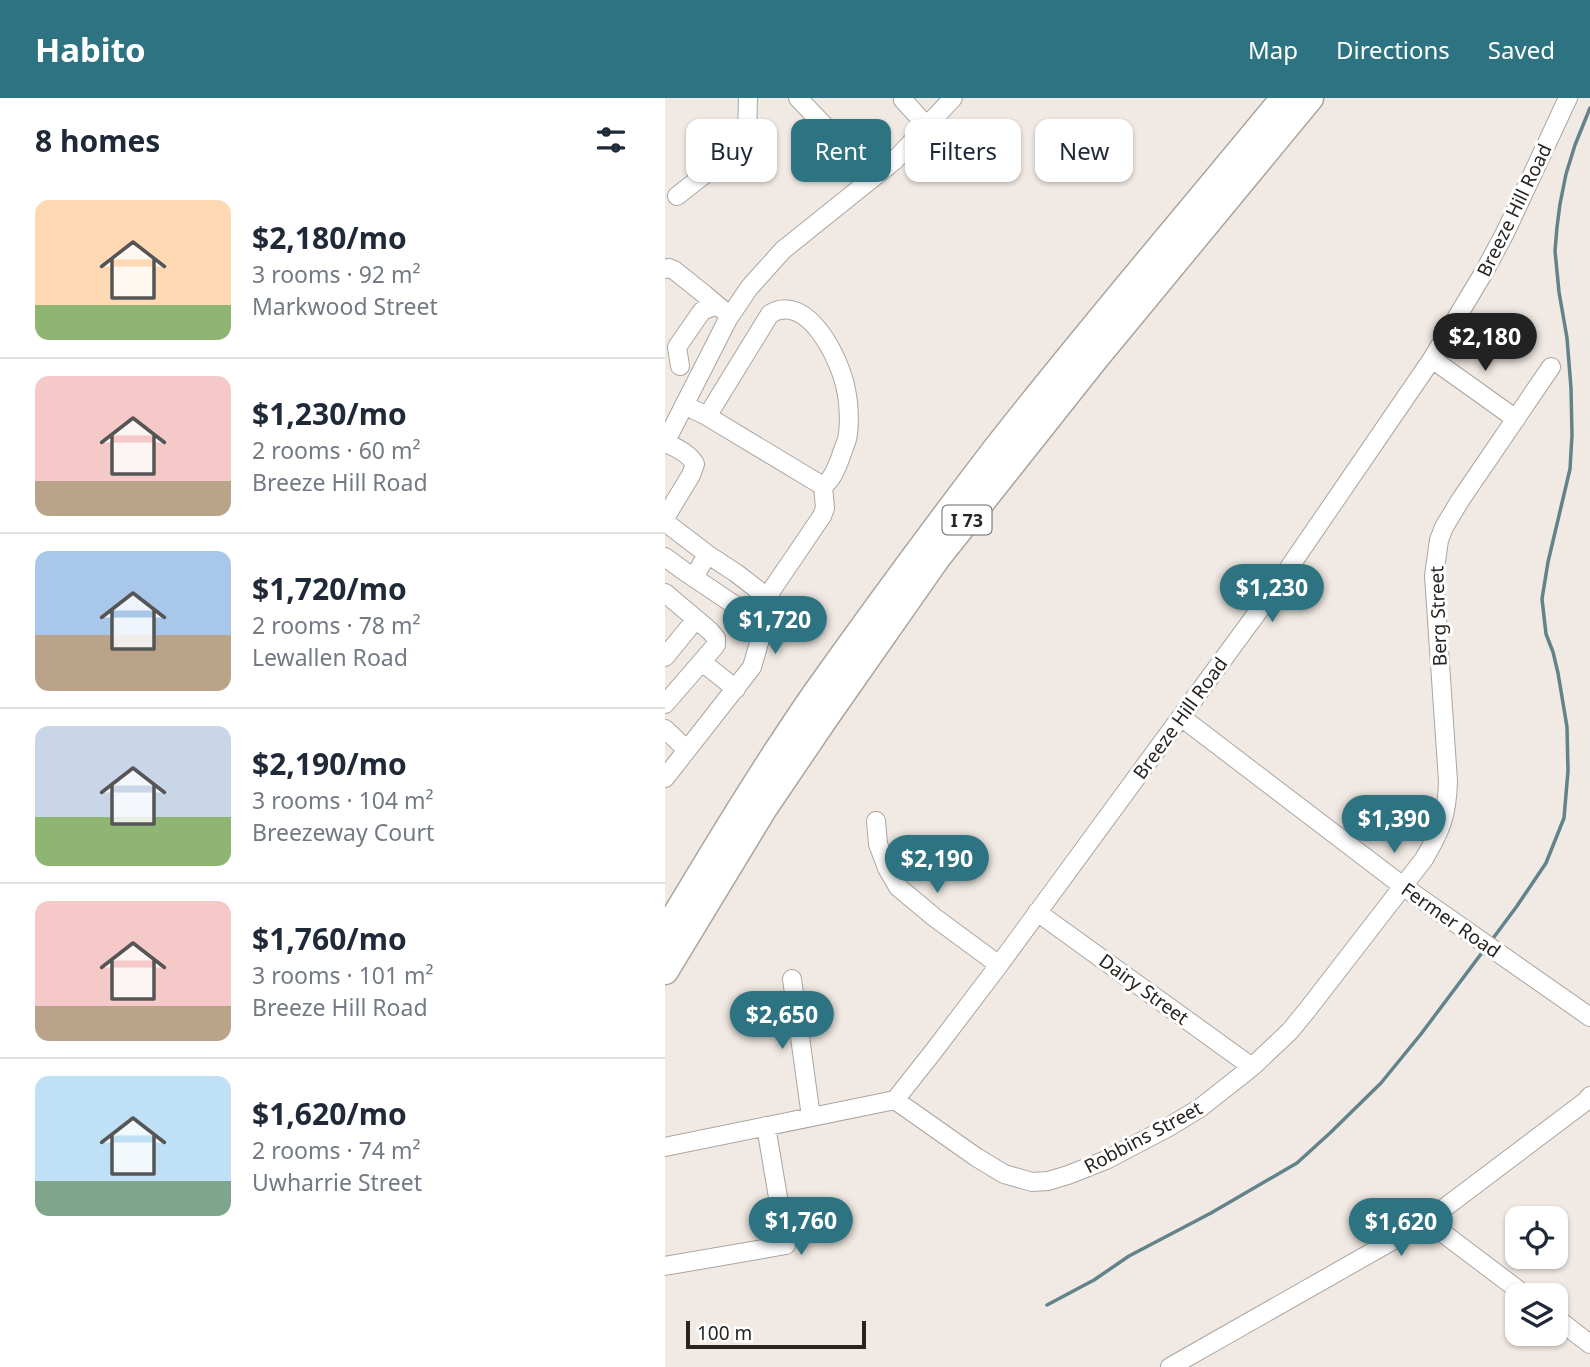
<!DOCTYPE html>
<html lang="en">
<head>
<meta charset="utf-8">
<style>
  body { margin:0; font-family:"Noto Sans",sans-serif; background:#f2f2f3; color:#1f2937; height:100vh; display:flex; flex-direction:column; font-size:26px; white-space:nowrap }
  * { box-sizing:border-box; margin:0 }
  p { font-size:23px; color:#747a83 }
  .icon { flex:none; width:38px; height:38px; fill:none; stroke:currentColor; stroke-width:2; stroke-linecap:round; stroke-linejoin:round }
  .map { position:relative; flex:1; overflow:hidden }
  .sheet { display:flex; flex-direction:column; background:#fff; width:665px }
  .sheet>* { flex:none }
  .top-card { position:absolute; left:21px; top:21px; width:665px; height:63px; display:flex; gap:14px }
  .tools { position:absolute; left:840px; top:1108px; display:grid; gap:14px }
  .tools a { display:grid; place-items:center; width:63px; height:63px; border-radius:14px; background:#fff; box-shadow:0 2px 5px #0004; font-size:35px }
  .scale { position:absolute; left:21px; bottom:18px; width:180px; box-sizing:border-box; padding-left:7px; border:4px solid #272422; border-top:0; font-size:19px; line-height:24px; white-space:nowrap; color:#272422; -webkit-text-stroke:5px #fff; paint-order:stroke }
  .price { position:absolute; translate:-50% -60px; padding:0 16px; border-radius:24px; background:#2d7381; color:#fff; font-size:23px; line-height:46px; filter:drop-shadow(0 2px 4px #0008) }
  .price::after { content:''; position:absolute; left:50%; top:42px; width:21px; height:16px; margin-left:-10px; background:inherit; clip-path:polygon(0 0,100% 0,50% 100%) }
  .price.selected { background:#222; color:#fff }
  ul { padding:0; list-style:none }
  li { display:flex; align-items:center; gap:21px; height:175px; padding:0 35px }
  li+li { border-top:2px solid #e0e1e3 }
  li span { display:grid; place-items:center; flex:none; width:196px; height:140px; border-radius:14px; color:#555 }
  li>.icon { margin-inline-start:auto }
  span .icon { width:84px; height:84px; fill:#fffc; stroke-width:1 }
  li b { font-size:30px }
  h2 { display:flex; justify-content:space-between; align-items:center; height:84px; padding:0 35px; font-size:30px }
  .tag { padding:0 24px; border-radius:14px; background:#fff; box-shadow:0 2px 5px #0004; font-size:24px; line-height:63px }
  .tag.selected { background:#2d7381; color:#fff }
  header { display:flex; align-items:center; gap:42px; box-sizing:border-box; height:98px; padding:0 35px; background:#2d7381; color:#fff }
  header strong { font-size:33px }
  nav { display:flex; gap:38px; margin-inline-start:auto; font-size:24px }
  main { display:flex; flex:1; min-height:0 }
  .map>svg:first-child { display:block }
</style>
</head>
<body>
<header>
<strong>Habito</strong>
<nav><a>Map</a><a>Directions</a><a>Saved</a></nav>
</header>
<main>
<section class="sheet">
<h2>8 homes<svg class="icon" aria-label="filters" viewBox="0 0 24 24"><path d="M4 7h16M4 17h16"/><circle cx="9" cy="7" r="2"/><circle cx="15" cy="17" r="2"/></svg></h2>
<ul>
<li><span style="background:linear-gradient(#ffd9b3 75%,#8fb573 0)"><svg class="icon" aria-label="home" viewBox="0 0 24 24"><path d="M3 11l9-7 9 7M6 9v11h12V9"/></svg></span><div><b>$2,180/mo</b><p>3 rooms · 92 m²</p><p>Markwood Street</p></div></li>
<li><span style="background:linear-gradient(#f6c9c9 75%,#b9a48a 0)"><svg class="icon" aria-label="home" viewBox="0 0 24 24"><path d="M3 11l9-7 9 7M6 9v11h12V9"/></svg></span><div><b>$1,230/mo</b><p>2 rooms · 60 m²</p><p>Breeze Hill Road</p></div></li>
<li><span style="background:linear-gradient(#a9c7e8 60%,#b9a48a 0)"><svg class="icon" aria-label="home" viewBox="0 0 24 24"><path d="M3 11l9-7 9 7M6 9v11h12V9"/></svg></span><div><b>$1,720/mo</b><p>2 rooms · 78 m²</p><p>Lewallen Road</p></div></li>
<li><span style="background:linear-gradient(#c9d6e8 65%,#8fb573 0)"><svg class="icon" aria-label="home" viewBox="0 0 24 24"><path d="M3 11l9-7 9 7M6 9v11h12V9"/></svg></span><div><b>$2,190/mo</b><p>3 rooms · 104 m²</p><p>Breezeway Court</p></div></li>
<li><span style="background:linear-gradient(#f6c9c9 75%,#b9a48a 0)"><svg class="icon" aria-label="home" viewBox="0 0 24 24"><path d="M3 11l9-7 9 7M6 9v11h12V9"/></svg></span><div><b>$1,760/mo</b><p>3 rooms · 101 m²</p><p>Breeze Hill Road</p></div></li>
<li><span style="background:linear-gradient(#bfe0f5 75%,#7fa58c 0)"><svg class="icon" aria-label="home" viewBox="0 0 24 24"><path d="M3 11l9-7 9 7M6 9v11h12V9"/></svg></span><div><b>$1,620/mo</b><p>2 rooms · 74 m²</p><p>Uwharrie Street</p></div></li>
</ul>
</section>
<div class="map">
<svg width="925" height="1269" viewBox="0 0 925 1269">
  <rect width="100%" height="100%" fill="#f1e9e3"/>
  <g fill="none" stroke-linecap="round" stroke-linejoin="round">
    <!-- stream -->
    <path stroke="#62838a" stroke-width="3.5" d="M 826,843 L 852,808 L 881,765 L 899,720 L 903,673 L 902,629 L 893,575 L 888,554 L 881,536 L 877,501 L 883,464 L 905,371 L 907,337 L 906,290 L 902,240 L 894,194 L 890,153 L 892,129 L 895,106 L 901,76 L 910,47 L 925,10
      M 382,1207 L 429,1182 L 464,1158 L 546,1115 L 632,1065 L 665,1035 L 716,985 L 756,936 L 819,852"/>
    <defs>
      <path id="minor" d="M 133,0 L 173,42 L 201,62 L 222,69
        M 239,0 L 238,2 L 262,28
        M 12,98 L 49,69 L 82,37 L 83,0
        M 0,171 L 4,170 L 9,172 L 39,196 L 65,218
        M 767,261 L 851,321
        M 15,268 L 12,249 L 37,213 L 52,207
        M 19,307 L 40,317 L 46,312 L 105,216 C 143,193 176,263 181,292 C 184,305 185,329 182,341 C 180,348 177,354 175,361 C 171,371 167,382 158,388 L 40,317
        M 42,456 L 71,475 L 102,499 L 157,418 L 160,410 L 158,388
        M 0,459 L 19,473 L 86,518 L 96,538 L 87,569 L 0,680
        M 29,480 L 42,456 L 4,427 L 0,420 L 26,377 L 30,366 C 24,356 11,349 0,345 L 63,221 L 84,190 L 118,152 L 229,63 L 288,0
        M 0,495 L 45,533 L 51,540 L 51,547 L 0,606
        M 0,559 L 31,521
        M 37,564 L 71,591
        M 516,619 L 739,789 L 925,919
        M 0,631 L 22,652
        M 211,723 L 213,746 L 222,770 L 233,789 L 269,819 L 334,867
        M 372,814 L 587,969
        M 127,881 L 146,1019
        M 230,1002 L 311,1059 L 339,1076 L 367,1084 L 383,1083 L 403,1077 L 441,1062 L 502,1030 L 535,1010 L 587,969 L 625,933 L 643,911 L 759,761 C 776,732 782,718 783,683 L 769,478 L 774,442 L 779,429 L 796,401 L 886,269
        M 0,1049 L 230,1002 L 268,954 L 334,867 L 606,496 L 767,261 L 819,174 L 840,135 L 903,0
        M 762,1123 L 860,1197
        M 0,1168 L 121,1147 L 101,1028
        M 891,1220 L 925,1246
        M 505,1269 L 762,1123 L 921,1003 L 925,998"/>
      <path id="highway" d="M 0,835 C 48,755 96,675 149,598 C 208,515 269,432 331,351 C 424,232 523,117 619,0
        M 0,873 L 99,710 L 160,620 L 272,460 L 429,262 L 645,0"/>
    </defs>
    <!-- minor casing -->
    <use href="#minor" stroke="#aca59f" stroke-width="20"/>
    <!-- highway casing -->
    <use href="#highway" stroke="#aca59f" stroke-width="29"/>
    <!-- minor -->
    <use href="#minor" stroke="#fff" stroke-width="18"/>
    <!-- highway -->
    <use href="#highway" stroke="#fff" stroke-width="26"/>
  </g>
  <g text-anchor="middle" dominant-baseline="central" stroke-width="6" stroke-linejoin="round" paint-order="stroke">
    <!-- shield labels -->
    <rect fill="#fff" stroke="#686664" stroke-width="2" x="277.5" y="407.5" width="49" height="29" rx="5"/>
    <g font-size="18" font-weight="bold" fill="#272422">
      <text x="302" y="422">I 73</text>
    </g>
    <!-- street labels -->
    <g font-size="19" fill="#272422" stroke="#fff">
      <text transform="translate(849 112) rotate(-64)">Breeze Hill Road</text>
      <text transform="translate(773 518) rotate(-92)">Berg Street</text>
      <text transform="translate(515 620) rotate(-54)">Breeze Hill Road</text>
      <text transform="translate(786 822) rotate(35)">Fermer Road</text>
      <text transform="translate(479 891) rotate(36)">Dairy Street</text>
      <text transform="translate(478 1039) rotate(-28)">Robbins Street</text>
    </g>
  </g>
</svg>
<div class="tools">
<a><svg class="icon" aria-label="locate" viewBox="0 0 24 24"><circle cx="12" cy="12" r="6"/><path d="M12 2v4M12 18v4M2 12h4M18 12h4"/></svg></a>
<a><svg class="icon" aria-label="layers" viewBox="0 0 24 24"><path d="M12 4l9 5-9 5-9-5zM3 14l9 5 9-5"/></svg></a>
</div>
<div class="scale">100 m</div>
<b class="price selected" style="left:820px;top:275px">$2,180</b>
<b class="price" style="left:607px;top:526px">$1,230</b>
<b class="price" style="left:110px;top:558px">$1,720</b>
<b class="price" style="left:729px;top:757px">$1,390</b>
<b class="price" style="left:272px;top:797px">$2,190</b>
<b class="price" style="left:117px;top:953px">$2,650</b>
<b class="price" style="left:136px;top:1159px">$1,760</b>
<b class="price" style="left:736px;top:1160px">$1,620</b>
<div class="top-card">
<a class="tag">Buy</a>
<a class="tag selected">Rent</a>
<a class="tag">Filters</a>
<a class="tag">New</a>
</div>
</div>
</main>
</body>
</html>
